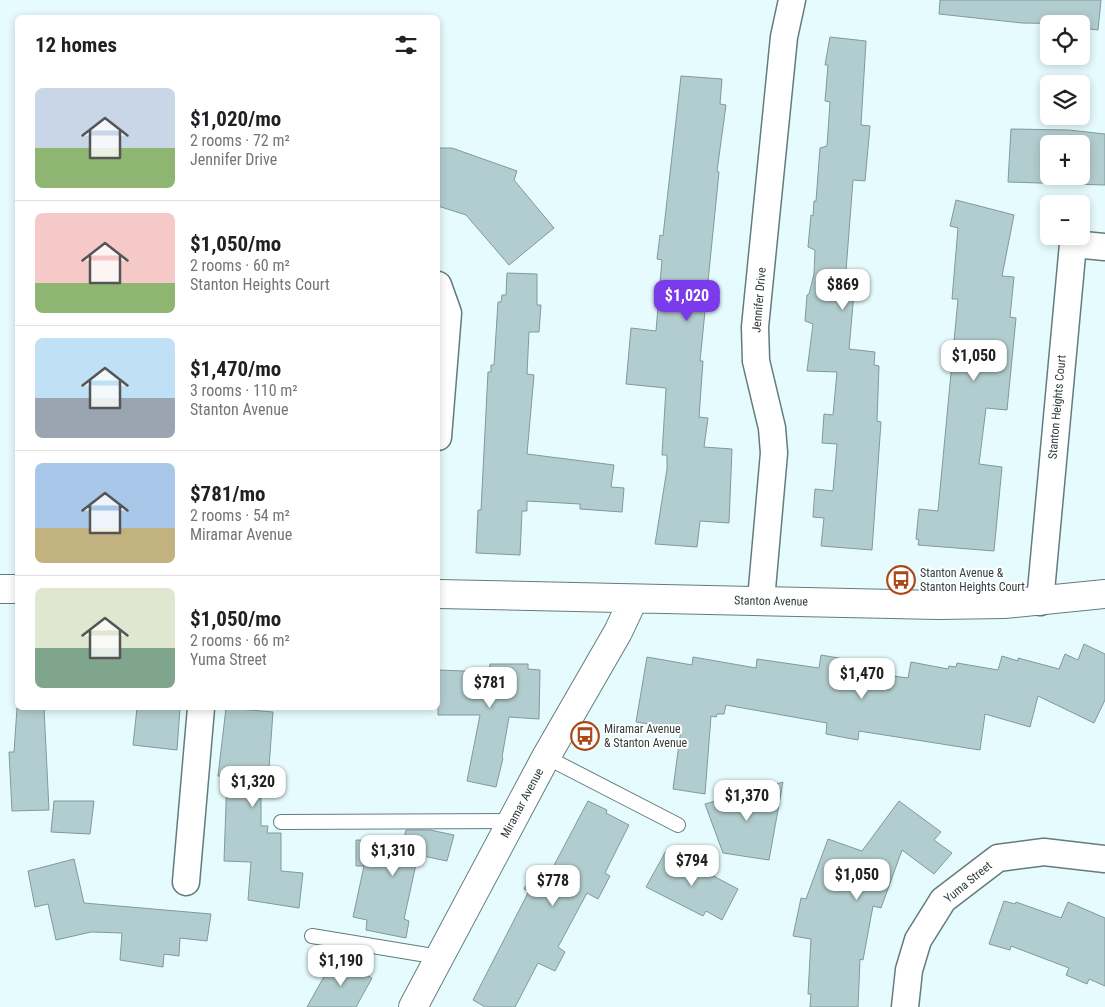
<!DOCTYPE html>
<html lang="en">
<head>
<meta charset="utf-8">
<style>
  body { margin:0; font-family:"Roboto Condensed",sans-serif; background:#f6f6f6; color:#202124; height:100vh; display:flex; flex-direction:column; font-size:19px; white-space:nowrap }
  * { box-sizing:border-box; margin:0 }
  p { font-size:16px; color:#757577 }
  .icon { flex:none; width:28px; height:28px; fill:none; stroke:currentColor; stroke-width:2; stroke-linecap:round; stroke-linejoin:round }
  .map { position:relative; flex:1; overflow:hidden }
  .sheet { position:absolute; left:15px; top:15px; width:425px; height:695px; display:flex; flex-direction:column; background:#fff; border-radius:8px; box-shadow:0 2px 8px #0003 }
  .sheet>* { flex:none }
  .fabs { position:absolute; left:1040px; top:15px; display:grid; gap:10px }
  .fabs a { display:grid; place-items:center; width:50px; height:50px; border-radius:8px; background:#fff; box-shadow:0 2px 8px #0003; font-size:25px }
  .price { position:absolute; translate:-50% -42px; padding:0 11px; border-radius:10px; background:#fff; color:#222; font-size:16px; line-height:32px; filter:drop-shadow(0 1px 2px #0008) }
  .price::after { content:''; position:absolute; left:50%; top:30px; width:15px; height:11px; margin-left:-8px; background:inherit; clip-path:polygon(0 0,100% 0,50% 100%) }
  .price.selected { background:#7c3aed; color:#fff }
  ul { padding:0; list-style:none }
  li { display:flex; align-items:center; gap:15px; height:125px; padding:0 20px }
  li+li { border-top:1px solid #e0e0e0 }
  li span { display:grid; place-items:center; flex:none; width:140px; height:100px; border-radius:8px; color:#555 }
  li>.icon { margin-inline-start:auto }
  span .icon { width:60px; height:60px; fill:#fffc; stroke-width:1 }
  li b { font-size:21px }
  h2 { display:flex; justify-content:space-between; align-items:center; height:60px; padding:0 20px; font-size:21px }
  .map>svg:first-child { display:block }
</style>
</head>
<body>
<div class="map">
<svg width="1105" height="1007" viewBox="0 0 1105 1007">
  <rect width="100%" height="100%" fill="#e6fbfd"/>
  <!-- building -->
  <path fill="#b2cdcf" stroke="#80999c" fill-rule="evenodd" d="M 940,0 L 1101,0 L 1098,30 L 1081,28 L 1081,24 L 1022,23 L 939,14 Z
    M 830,37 L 866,41 L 861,125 L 870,126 L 865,181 L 853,180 L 846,271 L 856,271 L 849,349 L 875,352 L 874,365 L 879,366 L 877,421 L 881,422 L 872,550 L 821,546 L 824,518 L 813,517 L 815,489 L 833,491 L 837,444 L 822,443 L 824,414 L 833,415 L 837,372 L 807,371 L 813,324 L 805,321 L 807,295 L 809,294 L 814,274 L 815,250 L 808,247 L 811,215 L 813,216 L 814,201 L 816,201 L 820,148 L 827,146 L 830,102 L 825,101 L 828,65 L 825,65 Z
    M 681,76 L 722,79 L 720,104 L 726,105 L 717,171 L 719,172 L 700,361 L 703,361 L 699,417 L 708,418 L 704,447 L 732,449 L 729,523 L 700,521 L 697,547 L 655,544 L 667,469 L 667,455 L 662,455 L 666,388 L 626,384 L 631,328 L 656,331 L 662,260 L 657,259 L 660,235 L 663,236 Z
    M 1011,129 L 1069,130 L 1105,134 L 1105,185 L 1008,182 ZM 1049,144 L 1081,144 L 1081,176 L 1049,176 Z
    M 438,148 L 452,148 L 517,171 L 514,180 L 554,228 L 509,265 L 466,215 L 438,206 Z
    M 956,200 L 1014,215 L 1002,276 L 1014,277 L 1010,317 L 1016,318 L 1007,410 L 986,408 L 979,464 L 1002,467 L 994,551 L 918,545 L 919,540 L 916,539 L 919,509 L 938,511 L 958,299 L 952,299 L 958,228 L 950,226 Z
    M 507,273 L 537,274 L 537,305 L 541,305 L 539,332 L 529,332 L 527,374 L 534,375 L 527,454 L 614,465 L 611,487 L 624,488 L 622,512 L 580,509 L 580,504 L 527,501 L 527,511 L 522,511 L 520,555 L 476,553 L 478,510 L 481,510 L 488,372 L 491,372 L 491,365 L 494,365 L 498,302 L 501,302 L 502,295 L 506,295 Z
    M 1084,644 L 1105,654 L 1105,700 L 1094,723 L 1038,696 L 1030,727 L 985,714 L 980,750 L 859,731 L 858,740 L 826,734 L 827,723 L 726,705 L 724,714 L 717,714 L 716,717 L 711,716 L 705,794 L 673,789 L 681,729 L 636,722 L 647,657 L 692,665 L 693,657 L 756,668 L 757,659 L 819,668 L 821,655 L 850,660 L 846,680 L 889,690 L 893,676 L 908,678 L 911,662 L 948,669 L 949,666 L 956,667 L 957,663 L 998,670 L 1002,656 L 1018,661 L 1018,658 L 1059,669 L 1065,654 L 1078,660 Z
    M 490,664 L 528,664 L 528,669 L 540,670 L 539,719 L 509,717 L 502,757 L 503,758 L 496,787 L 467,781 L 480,715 L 438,715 L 438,670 L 489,672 Z
    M 17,708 L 44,708 L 49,810 L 12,811 L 9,752 L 14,752 Z
    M 137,708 L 180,708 L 177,750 L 133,745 Z
    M 226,708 L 273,712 L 268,781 L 261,780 L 261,826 L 268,826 L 267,833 L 281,833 L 281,871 L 303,873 L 299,908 L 248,900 L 251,862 L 224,861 L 227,777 L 218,776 Z
    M 783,782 L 769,860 L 723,853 L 705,804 Z
    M 54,801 L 94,801 L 90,834 L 51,832 Z
    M 588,801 L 607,810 L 606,813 L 629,825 L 605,873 L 610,876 L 598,899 L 587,893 L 558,947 L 565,952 L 555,971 L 538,963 L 515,1007 L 485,1007 L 473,1000 L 529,891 L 524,889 L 534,870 L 540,873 L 543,867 L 551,871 Z
    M 899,801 L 941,832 L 934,840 L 952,853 L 934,874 L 902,850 L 881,908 L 873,906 L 863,960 L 860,959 L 858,1007 L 810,1007 L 811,994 L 808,994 L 811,939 L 793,936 L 801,898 L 806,899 L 828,839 L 862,851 Z
    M 406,830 L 430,830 L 454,835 L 447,861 L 418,855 L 404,919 L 409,921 L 406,938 L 366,930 L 367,920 L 353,917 L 364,866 L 356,866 L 356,840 L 403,842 Z
    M 666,851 L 738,889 L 722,920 L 706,911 L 703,916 L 646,887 Z
    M 74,859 L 84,903 L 211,914 L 207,941 L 180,938 L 179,956 L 164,954 L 163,967 L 120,960 L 122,933 L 91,932 L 56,940 L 48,904 L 35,907 L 28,871 Z
    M 1004,901 L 1015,904 L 1016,902 L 1061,918 L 1068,902 L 1105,918 L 1105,986 L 1089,979 L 1087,984 L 1066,975 L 1069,968 L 1011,946 L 1010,950 L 989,944 Z
    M 335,957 L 372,978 L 356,1007 L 307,1007 Z"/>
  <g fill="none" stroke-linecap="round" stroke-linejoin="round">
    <defs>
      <path id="lane" d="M 546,757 L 678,825
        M 281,822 L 513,821
        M 312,936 L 439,957"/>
      <path id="street" d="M 438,285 L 448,313 L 438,437
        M 761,600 L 774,453 L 772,428 L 756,361 L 755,327 L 784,37 L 792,0
        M 1040,602 L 1073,244 L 1105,247
        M 186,882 L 201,708
        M 905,1007 L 909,970 L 918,940 L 943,900 L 998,858 L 1044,852 L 1105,859"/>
      <path id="secondary" d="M 0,589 L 18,589
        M 438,594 L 938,605 L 1004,604 L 1105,594
        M 413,1007 L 546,757 L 618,632 L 633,600"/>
    </defs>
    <!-- lane casing -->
    <use href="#lane" stroke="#637c7e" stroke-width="16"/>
    <!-- street casing -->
    <use href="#street" stroke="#637c7e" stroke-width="29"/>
    <!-- secondary casing -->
    <use href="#secondary" stroke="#637c7e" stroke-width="30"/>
    <!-- lane -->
    <use href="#lane" stroke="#fff" stroke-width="14"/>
    <!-- street -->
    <use href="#street" stroke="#fff" stroke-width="26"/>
    <!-- secondary -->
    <use href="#secondary" stroke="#fff" stroke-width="28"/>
  </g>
  <!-- icons -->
  <defs>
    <symbol id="bus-ring" viewBox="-11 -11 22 22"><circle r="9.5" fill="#fff" stroke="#ac4717" stroke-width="1.5"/><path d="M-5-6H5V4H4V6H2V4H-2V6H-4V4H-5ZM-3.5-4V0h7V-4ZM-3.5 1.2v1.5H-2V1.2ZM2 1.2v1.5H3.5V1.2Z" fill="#ac4717"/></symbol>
  </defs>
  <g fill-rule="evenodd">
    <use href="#bus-ring" x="885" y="564" width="32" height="32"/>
    <use href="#bus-ring" x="569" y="720" width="32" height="32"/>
  </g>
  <g text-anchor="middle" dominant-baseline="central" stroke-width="4" stroke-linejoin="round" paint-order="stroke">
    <!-- street labels -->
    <g font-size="12" fill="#313c3d" stroke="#fff">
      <text transform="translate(759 300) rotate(-85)">Jennifer Drive</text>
      <text transform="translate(1057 407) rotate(-85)">Stanton Heights Court</text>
      <text transform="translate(771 601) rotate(1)">Stanton Avenue</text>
      <text transform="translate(522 803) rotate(-62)">Miramar Avenue</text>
      <text transform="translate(968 882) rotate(-39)">Yuma Street</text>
    </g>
    <!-- poi labels -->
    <g font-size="12" fill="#313c3d" stroke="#fff" text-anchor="start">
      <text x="920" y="573">Stanton Avenue &amp;<tspan x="920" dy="14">Stanton Heights Court</tspan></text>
      <text x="604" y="729">Miramar Avenue<tspan x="604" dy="14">&amp; Stanton Avenue</tspan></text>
    </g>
  </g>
</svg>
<div class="fabs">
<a><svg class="icon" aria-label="locate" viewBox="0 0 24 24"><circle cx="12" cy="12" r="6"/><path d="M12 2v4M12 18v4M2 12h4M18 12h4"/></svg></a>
<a><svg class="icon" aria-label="layers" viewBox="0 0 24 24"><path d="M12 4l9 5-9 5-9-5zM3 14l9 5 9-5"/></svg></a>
<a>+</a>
<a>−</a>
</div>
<b class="price" style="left:843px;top:311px">$869</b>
<b class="price selected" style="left:687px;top:322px">$1,020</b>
<b class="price" style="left:974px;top:382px">$1,050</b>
<b class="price" style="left:862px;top:700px">$1,470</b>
<b class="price" style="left:490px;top:709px">$781</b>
<b class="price" style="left:253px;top:808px">$1,320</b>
<b class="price" style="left:747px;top:822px">$1,370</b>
<b class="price" style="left:393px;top:877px">$1,310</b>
<b class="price" style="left:692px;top:887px">$794</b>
<b class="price" style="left:857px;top:901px">$1,050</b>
<b class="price" style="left:553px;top:907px">$778</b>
<b class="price" style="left:341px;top:987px">$1,190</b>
<section class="sheet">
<h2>12 homes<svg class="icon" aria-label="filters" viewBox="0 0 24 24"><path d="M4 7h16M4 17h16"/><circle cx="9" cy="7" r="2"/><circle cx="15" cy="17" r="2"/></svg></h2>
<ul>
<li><span style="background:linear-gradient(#c9d6e8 60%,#8fb573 0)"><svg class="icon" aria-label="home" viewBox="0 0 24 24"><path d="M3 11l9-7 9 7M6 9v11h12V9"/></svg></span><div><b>$1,020/mo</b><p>2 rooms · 72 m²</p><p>Jennifer Drive</p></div></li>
<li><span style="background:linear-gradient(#f6c9c9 70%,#8fb573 0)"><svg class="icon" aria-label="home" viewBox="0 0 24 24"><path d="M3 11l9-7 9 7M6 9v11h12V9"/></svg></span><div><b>$1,050/mo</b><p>2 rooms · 60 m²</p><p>Stanton Heights Court</p></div></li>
<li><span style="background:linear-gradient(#bfe0f5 60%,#9aa5b1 0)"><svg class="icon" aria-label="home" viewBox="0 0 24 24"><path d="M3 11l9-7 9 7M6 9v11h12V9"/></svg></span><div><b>$1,470/mo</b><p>3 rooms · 110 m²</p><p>Stanton Avenue</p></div></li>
<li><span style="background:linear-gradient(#a9c7e8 65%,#c2b280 0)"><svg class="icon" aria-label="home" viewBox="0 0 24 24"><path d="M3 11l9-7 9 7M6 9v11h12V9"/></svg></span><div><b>$781/mo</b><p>2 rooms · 54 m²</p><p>Miramar Avenue</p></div></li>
<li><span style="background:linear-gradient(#dfe7d0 60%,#7fa58c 0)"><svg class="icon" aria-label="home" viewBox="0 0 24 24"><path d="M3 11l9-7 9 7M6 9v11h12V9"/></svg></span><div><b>$1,050/mo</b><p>2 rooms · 66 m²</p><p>Yuma Street</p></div></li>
</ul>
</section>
</div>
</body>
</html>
